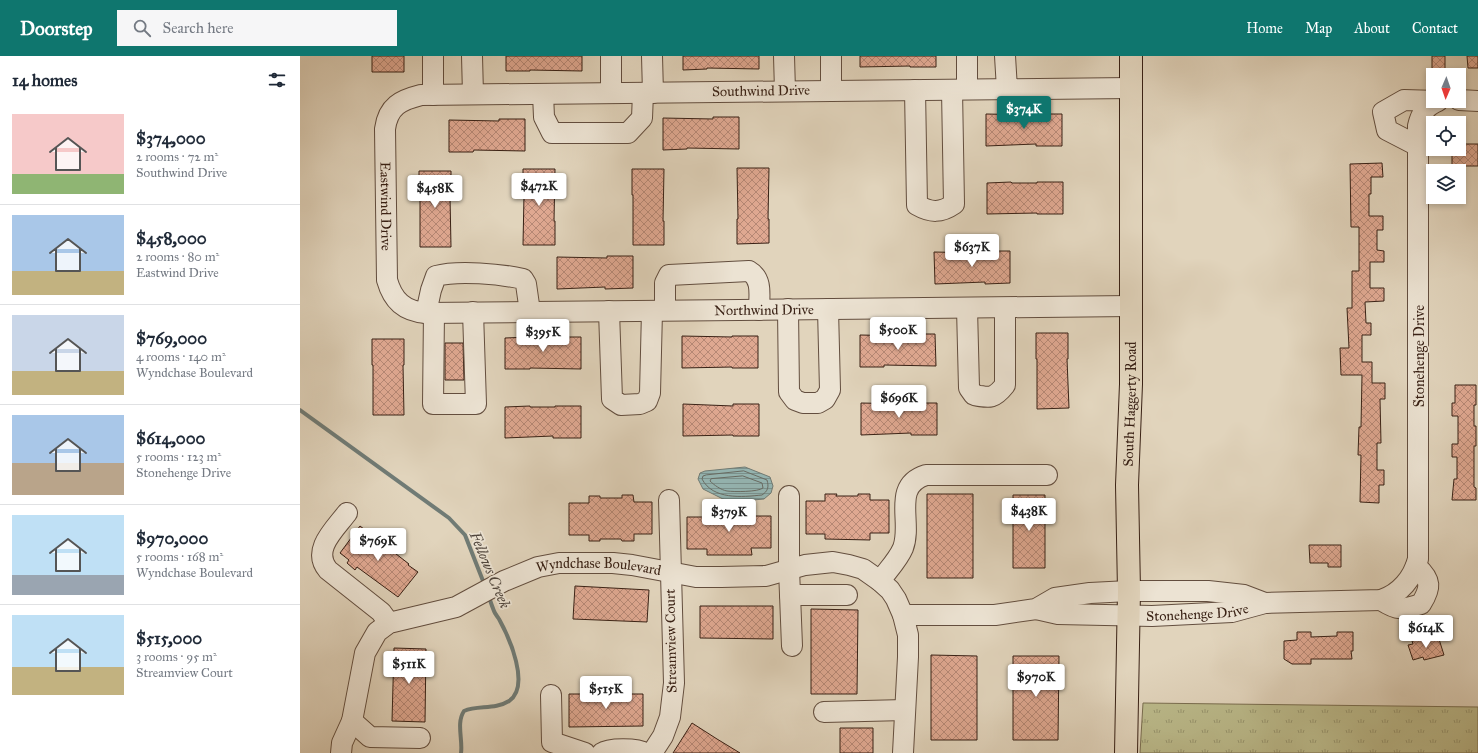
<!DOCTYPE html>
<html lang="en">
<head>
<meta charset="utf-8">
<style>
  body { margin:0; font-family:"IM FELL Great Primer",serif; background:#f6f6f7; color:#1f2937; height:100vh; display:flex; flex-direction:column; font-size:15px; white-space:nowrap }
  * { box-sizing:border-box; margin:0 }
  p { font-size:13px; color:#747a83 }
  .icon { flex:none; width:22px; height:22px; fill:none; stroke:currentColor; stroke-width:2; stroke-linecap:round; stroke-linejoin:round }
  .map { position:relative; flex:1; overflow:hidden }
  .details { display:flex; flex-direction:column; background:#fff; width:300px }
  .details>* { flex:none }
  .needle { width:26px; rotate:182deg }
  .controls { position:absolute; left:1126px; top:12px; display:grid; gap:8px }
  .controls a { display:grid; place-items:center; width:40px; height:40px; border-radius:0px; background:#fff; box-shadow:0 2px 6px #0003; font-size:20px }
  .price { position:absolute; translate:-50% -34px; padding:0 9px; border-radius:4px; background:#fff; color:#222; font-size:13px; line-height:26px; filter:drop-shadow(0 1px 2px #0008) }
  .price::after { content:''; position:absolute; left:50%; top:24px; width:12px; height:9px; margin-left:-6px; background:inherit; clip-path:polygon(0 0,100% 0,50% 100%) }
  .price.current { background:#0f766e; color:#fff }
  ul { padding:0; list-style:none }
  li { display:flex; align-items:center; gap:12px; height:100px; padding:0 12px }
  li+li { border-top:1px solid #e0e1e3 }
  li span { display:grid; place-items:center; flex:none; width:112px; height:80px; border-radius:0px; color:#555 }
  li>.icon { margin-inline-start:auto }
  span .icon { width:48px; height:48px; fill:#fffc; stroke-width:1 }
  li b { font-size:17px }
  h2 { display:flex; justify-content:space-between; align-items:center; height:48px; padding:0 12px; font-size:17px }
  header { display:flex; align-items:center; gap:24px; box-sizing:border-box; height:56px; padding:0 20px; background:#0f766e; color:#fff }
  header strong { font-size:19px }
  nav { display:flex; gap:22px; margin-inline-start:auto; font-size:14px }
  .search { width:280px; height:36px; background:#f6f6f7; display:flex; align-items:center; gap:10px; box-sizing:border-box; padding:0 14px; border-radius:0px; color:#747a83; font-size:15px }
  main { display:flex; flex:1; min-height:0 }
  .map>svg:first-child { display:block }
</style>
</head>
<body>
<header>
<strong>Doorstep</strong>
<div class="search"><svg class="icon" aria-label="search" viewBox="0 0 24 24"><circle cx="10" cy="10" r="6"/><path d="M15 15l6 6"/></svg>Search here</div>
<nav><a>Home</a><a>Map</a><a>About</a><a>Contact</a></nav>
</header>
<main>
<section class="details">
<h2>14 homes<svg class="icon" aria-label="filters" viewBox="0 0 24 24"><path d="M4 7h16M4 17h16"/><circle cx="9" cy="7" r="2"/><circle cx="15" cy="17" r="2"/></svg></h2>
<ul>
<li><span style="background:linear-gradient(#f6c9c9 75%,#8fb573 0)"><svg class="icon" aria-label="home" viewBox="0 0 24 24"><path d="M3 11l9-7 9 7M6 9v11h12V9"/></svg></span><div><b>$374,000</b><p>2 rooms · 72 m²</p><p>Southwind Drive</p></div></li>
<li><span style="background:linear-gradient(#a9c7e8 70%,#c2b280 0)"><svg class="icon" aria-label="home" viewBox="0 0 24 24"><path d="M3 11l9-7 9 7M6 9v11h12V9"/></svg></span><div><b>$458,000</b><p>2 rooms · 80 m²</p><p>Eastwind Drive</p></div></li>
<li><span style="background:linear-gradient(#c9d6e8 70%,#c2b280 0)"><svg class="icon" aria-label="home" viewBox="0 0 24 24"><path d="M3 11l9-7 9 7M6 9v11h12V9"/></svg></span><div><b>$769,000</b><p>4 rooms · 140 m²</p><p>Wyndchase Boulevard</p></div></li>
<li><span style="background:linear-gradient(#a9c7e8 60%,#b9a48a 0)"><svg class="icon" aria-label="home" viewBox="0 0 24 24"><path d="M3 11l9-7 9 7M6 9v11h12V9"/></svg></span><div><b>$614,000</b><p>5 rooms · 123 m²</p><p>Stonehenge Drive</p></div></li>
<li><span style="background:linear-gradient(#bfe0f5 75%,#9aa5b1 0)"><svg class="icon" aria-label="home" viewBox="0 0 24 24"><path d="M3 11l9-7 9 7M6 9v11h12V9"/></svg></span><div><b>$970,000</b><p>5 rooms · 168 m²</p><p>Wyndchase Boulevard</p></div></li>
<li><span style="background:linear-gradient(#bfe0f5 65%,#c2b280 0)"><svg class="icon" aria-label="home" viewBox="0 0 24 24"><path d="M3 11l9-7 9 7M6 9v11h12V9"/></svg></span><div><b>$515,000</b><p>3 rooms · 95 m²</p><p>Streamview Court</p></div></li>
</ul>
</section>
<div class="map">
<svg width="1178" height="697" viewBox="0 0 1178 697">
  <defs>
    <pattern id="grass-tufts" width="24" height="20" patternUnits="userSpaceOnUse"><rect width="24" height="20" fill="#bbba8b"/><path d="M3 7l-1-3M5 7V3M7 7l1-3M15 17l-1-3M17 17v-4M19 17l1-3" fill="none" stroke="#999770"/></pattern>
    <pattern id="water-rules" width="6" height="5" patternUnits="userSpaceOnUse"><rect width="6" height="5" fill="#95b7b5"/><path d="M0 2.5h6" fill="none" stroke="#7b9492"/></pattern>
    <pattern id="building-cross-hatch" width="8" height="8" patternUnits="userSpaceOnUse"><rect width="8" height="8" fill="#dfa891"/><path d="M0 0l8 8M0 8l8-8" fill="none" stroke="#b68875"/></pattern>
  </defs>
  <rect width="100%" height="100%" fill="#e1d4bc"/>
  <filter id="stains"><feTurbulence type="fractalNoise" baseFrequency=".005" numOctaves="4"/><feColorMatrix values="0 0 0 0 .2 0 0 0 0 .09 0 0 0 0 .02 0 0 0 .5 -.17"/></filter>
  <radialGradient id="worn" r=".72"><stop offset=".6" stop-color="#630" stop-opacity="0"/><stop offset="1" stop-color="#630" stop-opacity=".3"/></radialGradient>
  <!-- grass -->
  <path fill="url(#grass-tufts)" stroke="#7a6e50" d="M 843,647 L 1178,651 L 1178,697 L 840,697 Z"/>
  <!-- water -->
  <path fill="url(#water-rules)" stroke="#707b75" d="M 445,411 L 470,421 L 473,430 L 471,437 L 464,443 L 453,444 L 425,444 L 403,433 L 398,423 L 400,417 L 405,415 Z"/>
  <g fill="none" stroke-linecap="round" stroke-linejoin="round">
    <!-- shore -->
    <path stroke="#676c65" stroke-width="1" d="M 444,415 L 467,424 C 469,431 468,435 462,439 C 442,441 413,444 402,423 L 403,420 L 406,419 Z
      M 443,420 L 462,427 L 463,432 C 458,436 434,436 427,435 C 421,434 414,429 410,425 L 411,423 Z"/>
    <!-- stream -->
    <path stroke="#707b75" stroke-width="4" d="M 0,354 L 149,462 L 165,479 L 185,530
      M 161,697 C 163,684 156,667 164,655 C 178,649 195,654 209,645 C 231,630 209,581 199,563 C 197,560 195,558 194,555 C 192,550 190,545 189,540"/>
  </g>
  <!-- building -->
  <path fill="url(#building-cross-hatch)" stroke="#392115" d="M 72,0 L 104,0 L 104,16 L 72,16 Z
    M 206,0 L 282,0 L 282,15 L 230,14 L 230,15 L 206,15 Z
    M 383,0 L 459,0 L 459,13 L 407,12 L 407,13 L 383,14 Z
    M 560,0 L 636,0 L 636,11 L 610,11 L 610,10 L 560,11 Z
    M 1132,0 L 1145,0 L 1145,13 L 1132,13 Z
    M 1167,0 L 1178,0 L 1178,12 L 1168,12 Z
    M 686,58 L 736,59 L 736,58 L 762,58 L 762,90 L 736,90 L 736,88 L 686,90 Z
    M 413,61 L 439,61 L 439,93 L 387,92 L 387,93 L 363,94 L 363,62 L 413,63 Z
    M 199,63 L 225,63 L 225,95 L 174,94 L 173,96 L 149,96 L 149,64 L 199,65 Z
    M 1159,88 L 1178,88 L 1178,110 L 1152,110 L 1152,93 L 1159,93 Z
    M 1082,107 L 1083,121 L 1071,121 L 1071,138 L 1069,138 L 1069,160 L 1083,160 L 1083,174 L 1077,174 L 1077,194 L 1084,195 L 1084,206 L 1070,206 L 1070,232 L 1084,232 L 1084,245 L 1065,246 L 1066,267 L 1071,267 L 1071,279 L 1062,279 L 1062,306 L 1072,306 L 1072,327 L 1085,327 L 1085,343 L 1080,343 L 1081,387 L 1077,387 L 1077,414 L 1084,414 L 1084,429 L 1079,429 L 1079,447 L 1060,446 L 1061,399 L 1058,399 L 1059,371 L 1061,371 L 1062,319 L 1041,319 L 1040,292 L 1049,292 L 1047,252 L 1052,252 L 1052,215 L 1059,215 L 1059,171 L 1051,171 L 1050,108 Z
    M 437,112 L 469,112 L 468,163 L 469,163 L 469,187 L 437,188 L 437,163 L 438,163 Z
    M 223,113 L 255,113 L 254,165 L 255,165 L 255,189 L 223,189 L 224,139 L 223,139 Z
    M 332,113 L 364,113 L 363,165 L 364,165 L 364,189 L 333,189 L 333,139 L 332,139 Z
    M 119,115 L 151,115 L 151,141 L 150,141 L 151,191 L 120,191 L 120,141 L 119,141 Z
    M 711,126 L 712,127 L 737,127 L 737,126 L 763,126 L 763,158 L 737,158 L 737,157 L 687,158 L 687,127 Z
    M 685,195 L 710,195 L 710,227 L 685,228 L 685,226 L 635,228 L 634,196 L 685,197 Z
    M 307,200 L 333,200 L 333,232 L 305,233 L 305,231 L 257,233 L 257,201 L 307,202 Z
    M 736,277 L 768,277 L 768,303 L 767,303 L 769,352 L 737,353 L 737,303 L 736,303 Z
    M 610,278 L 635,278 L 636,310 L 584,309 L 584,311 L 560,311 L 560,279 L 610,280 Z
    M 382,280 L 432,281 L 432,280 L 458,280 L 458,312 L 432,312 L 432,311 L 382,312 Z
    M 230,281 L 230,282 L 256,282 L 255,281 L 281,281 L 281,313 L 230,312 L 230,313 L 205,313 L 205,282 Z
    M 72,283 L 104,283 L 104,309 L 103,309 L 104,359 L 73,359 L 73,309 L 72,309 Z
    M 145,287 L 163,287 L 164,324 L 145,324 Z
    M 1155,329 L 1176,329 L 1176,349 L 1174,349 L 1174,370 L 1176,370 L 1176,390 L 1174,390 L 1174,431 L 1176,432 L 1176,444 L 1152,444 L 1154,423 L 1157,423 L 1157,401 L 1152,401 L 1152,388 L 1158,388 L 1158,360 L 1152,360 L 1152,347 L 1155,347 Z
    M 561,347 L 611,348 L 611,347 L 637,347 L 637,379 L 611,379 L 611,377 L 561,379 Z
    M 383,348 L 433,350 L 433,348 L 459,348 L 459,380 L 433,380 L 433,379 L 383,380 Z
    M 230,350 L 230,351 L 255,351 L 255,350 L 281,350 L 281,382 L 253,382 L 253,380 L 205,382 L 205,351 Z
    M 525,438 L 537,438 L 536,440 L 558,440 L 558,438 L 570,438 L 570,444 L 589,444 L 589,477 L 570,477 L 570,484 L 525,483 L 525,478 L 506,478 L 506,445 L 525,445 Z
    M 627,438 L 673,438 L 673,522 L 627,522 Z
    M 322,439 L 333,439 L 334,446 L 352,446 L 352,478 L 334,478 L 334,485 L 322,485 L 321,483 L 300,483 L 300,485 L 289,485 L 289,479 L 269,479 L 269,447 L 289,447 L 289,440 L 300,440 L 300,442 L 322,442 Z
    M 713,439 L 745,439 L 745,512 L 713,512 Z
    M 406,454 L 418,454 L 418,456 L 439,456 L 440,454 L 451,454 L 451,460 L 471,460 L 471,492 L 451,492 L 452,499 L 407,499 L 407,493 L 387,493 L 387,461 L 406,461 Z
    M 60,470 L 109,508 L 108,509 L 118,516 L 98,541 L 57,511 L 55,514 L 47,507 L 49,504 L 40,497 Z
    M 1009,489 L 1041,489 L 1041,511 L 1028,511 L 1028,507 L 1010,507 Z
    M 275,530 L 349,534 L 347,566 L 273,563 Z
    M 400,550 L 473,550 L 473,583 L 400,582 Z
    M 511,553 L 558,554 L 557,638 L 511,638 Z
    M 997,576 L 1011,576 L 1011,581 L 1037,580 L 1037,576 L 1053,576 L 1053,595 L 1051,595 L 1052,603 L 1011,603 L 1011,608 L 992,608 L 984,603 L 984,585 L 997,584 Z
    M 1138,580 L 1144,599 L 1124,604 L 1123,601 L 1113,604 L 1108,589 L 1113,588 L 1112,585 L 1123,582 L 1124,584 Z
    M 94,592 L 126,593 L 125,666 L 92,665 Z
    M 631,599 L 677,600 L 677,684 L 631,684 Z
    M 713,600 L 759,600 L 758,684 L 713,684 Z
    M 269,638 L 343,638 L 343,670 L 269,671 Z
    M 392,667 L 417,683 L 440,697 L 373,697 Z
    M 540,672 L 573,672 L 573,697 L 540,697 Z"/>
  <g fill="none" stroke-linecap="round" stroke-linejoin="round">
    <defs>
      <g id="minor">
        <path d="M 172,0 L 173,38"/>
        <path d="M 352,0 L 353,37"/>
        <path d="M 484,0 L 485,35"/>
        <path d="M 667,0 L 667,33"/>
        <path d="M 705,0 L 707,33"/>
        <path id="s1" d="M 831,32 L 121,39 C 101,44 88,50 85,73 L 87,224 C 93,245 104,255 126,257 L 831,250"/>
        <path d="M 615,34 L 617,149 C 631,157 641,157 654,148 L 652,34"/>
        <path d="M 531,35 L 531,0"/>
        <path d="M 311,37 L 311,0"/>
        <path d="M 243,38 L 244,61 L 252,77 L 328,77 L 342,62 L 343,37"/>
        <path d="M 133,39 L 133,0"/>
        <path d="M 1159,44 L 1178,45"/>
        <path d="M 1118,90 L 1087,74 L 1083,56 L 1104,44 L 1137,45"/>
        <path d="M 667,252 L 669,332 L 674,339 C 690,342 694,343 705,329 L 705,252"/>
        <path d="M 488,253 L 489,336 L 495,344 L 503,347 L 518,347 L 525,343 L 530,334 L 528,253"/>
        <path d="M 365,254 L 365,227 L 369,219 L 449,215 C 463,223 459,240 459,254"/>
        <path d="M 309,255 L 312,343 L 321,349 L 340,348 L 347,345 L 350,337 L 352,255"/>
        <path d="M 134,256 L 133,348 L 176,348 L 173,256"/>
        <path d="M 126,257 L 131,234 L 136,220 C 158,214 201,218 223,223 L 226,228 L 230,256"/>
        <path d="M 489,440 L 489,513 L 492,590"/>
        <path d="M 47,457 C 35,473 11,494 28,514 L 81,556 L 89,567"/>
        <path d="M 580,525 C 587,515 598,504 603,492 C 613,466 591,430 626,419 L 747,419"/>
        <path d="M 490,539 L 547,539"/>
        <path d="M 1081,544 C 1098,555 1102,554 1121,548 C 1131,532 1132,524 1116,510"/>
        <path id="s2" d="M 736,553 L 758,558 L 852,560 L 932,556 L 965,547 L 1081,544 C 1100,538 1113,522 1118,503 L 1118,70 C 1121,57 1126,50 1138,45"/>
        <path d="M 603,559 L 695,559 L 736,553 L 755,542 L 790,537 L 829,535 L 908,535 L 944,539 L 965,547"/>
        <path d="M 251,639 L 252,686 L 285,697"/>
        <path d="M 524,656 L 605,654"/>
        <path d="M 52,665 L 70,681 L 120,682"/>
        <path id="s3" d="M 41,697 L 42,687 L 52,665 L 65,597 L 77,576 L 89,567 L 156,551 L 204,525 L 238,511 L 259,507 L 313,507 L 332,509 L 396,521 L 421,521 L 466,520 L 505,509 L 533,506 L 549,509 L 563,513 L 580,525 L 590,534 L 596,543 L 603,559 L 608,579 L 608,601 L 603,697"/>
        <path d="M 302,697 C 309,692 337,692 345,697"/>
        <path d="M 352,697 L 363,680 L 370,661 L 374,627 L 369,444"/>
      </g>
      <g id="major">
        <path id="s4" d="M 826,697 L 829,535 L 827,429 L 831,328 L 831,0"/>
      </g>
    </defs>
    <!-- minor casing -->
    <use href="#minor" stroke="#634e3f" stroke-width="22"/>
    <!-- major casing -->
    <use href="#major" stroke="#392115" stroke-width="24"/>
    <!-- minor -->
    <use href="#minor" stroke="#ece3d3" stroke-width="20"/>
    <!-- major -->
    <use href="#major" stroke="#e1d4bc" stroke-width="22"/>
  </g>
  <g text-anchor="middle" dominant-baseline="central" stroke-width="3.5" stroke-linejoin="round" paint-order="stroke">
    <!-- street labels -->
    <g font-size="14" fill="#392115" stroke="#ece3d3">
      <text transform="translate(461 35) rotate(-1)">Southwind Drive</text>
      <text stroke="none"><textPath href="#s1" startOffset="841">Eastwind Drive</textPath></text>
      <text stroke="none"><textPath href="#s1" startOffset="1308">Northwind Drive</textPath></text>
      <text transform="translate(1119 300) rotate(-90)">Stonehenge Drive</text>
      <text stroke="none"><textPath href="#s4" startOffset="349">South Haggerty Road</textPath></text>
      <text stroke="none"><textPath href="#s3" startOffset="364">Wyndchase Boulevard</textPath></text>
      <text stroke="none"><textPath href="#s2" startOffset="162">Stonehenge Drive</textPath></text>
      <text transform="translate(371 585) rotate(-91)">Streamview Court</text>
    </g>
    <!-- water labels -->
    <g font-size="15" font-style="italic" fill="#50463d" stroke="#ece3d3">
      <text transform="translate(190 514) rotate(67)">Fellows Creek</text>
    </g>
  </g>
  <rect width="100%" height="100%" filter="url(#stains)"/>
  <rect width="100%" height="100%" fill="url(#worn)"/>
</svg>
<div class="controls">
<a><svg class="needle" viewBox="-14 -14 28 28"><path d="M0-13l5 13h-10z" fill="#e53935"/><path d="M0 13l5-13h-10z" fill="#747a83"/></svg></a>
<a><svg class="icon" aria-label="locate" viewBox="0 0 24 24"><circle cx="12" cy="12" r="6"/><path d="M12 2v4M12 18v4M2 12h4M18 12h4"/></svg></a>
<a><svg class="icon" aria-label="layers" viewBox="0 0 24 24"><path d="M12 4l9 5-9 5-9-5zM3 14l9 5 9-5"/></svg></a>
</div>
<b class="price current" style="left:724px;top:74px">$374K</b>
<b class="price" style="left:239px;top:151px">$472K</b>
<b class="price" style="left:135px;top:153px">$458K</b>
<b class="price" style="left:672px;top:212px">$637K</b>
<b class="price" style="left:598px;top:295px">$500K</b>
<b class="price" style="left:243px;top:297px">$395K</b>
<b class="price" style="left:599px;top:363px">$696K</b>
<b class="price" style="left:729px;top:476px">$438K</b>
<b class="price" style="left:429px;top:477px">$379K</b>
<b class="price" style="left:78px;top:506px">$769K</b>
<b class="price" style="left:1126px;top:593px">$614K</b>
<b class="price" style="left:109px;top:629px">$511K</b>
<b class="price" style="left:736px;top:642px">$970K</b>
<b class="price" style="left:306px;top:654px">$515K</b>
</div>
</main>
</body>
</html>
